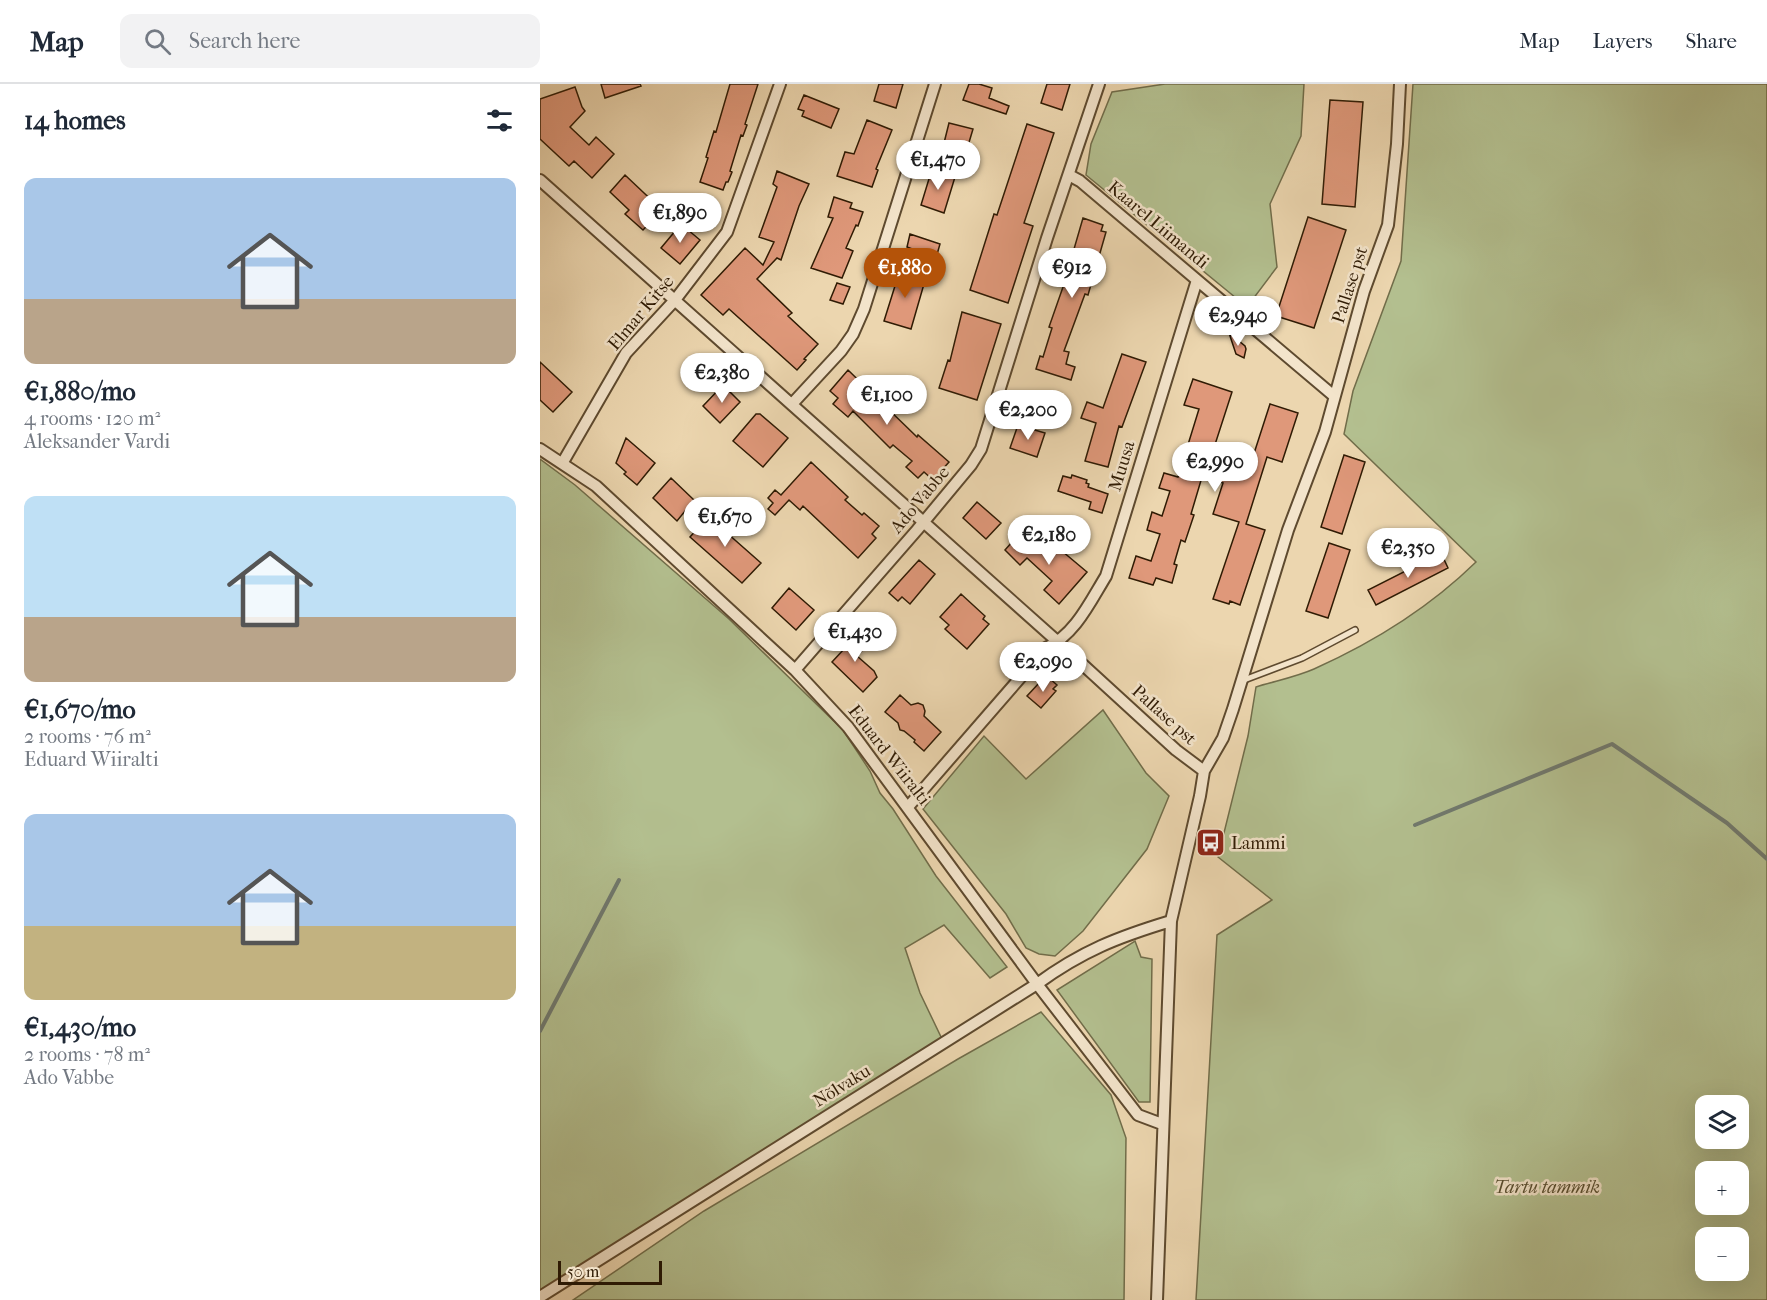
<!DOCTYPE html>
<html lang="en">
<head>
<meta charset="utf-8">
<style>
  body { margin:0; font-family:"IM FELL French Canon",serif; background:#f2f2f3; color:#1f2937; height:100vh; display:flex; flex-direction:column; font-size:22px; white-space:nowrap }
  * { box-sizing:border-box; margin:0 }
  p { font-size:20px; color:#747a83 }
  .icon { flex:none; width:33px; height:33px; fill:none; stroke:currentColor; stroke-width:2; stroke-linecap:round; stroke-linejoin:round }
  .map { position:relative; flex:1; overflow:hidden }
  .drawer { display:flex; flex-direction:column; background:#fff; width:540px }
  .drawer>* { flex:none }
  .controls { position:absolute; left:1155px; top:1011px; display:grid; gap:12px }
  .controls a { display:grid; place-items:center; width:54px; height:54px; border-radius:12px; background:#fff; box-shadow:0 6px 24px #0002; font-size:30px }
  .scale { position:absolute; left:18px; bottom:15px; width:104px; box-sizing:border-box; padding-left:6px; border:3px solid #2f1b04; border-top:0; font-size:16px; line-height:21px; white-space:nowrap; color:#2f1b04; -webkit-text-stroke:4px #f3e4cb; paint-order:stroke }
  .price { position:absolute; translate:-50% -51px; padding:0 14px; border-radius:21px; background:#fff; color:#222; font-size:20px; line-height:39px; filter:drop-shadow(0 2px 3px #0008) }
  .price::after { content:''; position:absolute; left:50%; top:36px; width:18px; height:14px; margin-left:-9px; background:inherit; clip-path:polygon(0 0,100% 0,50% 100%) }
  .price.active { background:#b45309; color:#fff }
  ul { padding:0; list-style:none }
  li { display:grid; align-content:center; gap:12px; height:318px; padding:0 24px }
  li span { display:grid; place-items:center; height:186px; border-radius:12px; color:#555 }
  li>.icon { margin-inline-start:auto }
  span .icon { width:108px; height:108px; fill:#fffc; stroke-width:1 }
  li b { font-size:26px }
  h2 { display:flex; justify-content:space-between; align-items:center; height:72px; padding:0 24px; font-size:26px }
  header { display:flex; align-items:center; gap:36px; box-sizing:border-box; height:84px; padding:0 30px; background:#fff; border-bottom:2px solid #e0e1e3 }
  header strong { font-size:28px }
  nav { display:flex; gap:33px; margin-inline-start:auto; font-size:21px }
  .search { width:420px; height:54px; background:#f2f2f3; display:flex; align-items:center; gap:15px; box-sizing:border-box; padding:0 21px; border-radius:12px; color:#747a83; font-size:22px }
  main { display:flex; flex:1; min-height:0 }
  .map>svg:first-child { display:block }
</style>
</head>
<body>
<header>
<strong>Map</strong>
<div class="search"><svg class="icon" aria-label="search" viewBox="0 0 24 24"><circle cx="10" cy="10" r="6"/><path d="M15 15l6 6"/></svg>Search here</div>
<nav><a>Map</a><a>Layers</a><a>Share</a></nav>
</header>
<main>
<section class="drawer">
<h2>14 homes<svg class="icon" aria-label="filters" viewBox="0 0 24 24"><path d="M4 7h16M4 17h16"/><circle cx="9" cy="7" r="2"/><circle cx="15" cy="17" r="2"/></svg></h2>
<ul>
<li><span style="background:linear-gradient(#a9c7e8 65%,#b9a48a 0)"><svg class="icon" aria-label="home" viewBox="0 0 24 24"><path d="M3 11l9-7 9 7M6 9v11h12V9"/></svg></span><div><b>€1,880/mo</b><p>4 rooms · 120 m²</p><p>Aleksander Vardi</p></div></li>
<li><span style="background:linear-gradient(#bfe0f5 65%,#b9a48a 0)"><svg class="icon" aria-label="home" viewBox="0 0 24 24"><path d="M3 11l9-7 9 7M6 9v11h12V9"/></svg></span><div><b>€1,670/mo</b><p>2 rooms · 76 m²</p><p>Eduard Wiiralti</p></div></li>
<li><span style="background:linear-gradient(#a9c7e8 60%,#c2b280 0)"><svg class="icon" aria-label="home" viewBox="0 0 24 24"><path d="M3 11l9-7 9 7M6 9v11h12V9"/></svg></span><div><b>€1,430/mo</b><p>2 rooms · 78 m²</p><p>Ado Vabbe</p></div></li>
</ul>
</section>
<div class="map">
<svg width="1227" height="1216" viewBox="0 0 1227 1216">
  <rect width="100%" height="100%" fill="#ecd6af"/>
  <filter id="stains"><feTurbulence type="fractalNoise" baseFrequency=".00333" numOctaves="4"/><feColorMatrix values="0 0 0 0 .2 0 0 0 0 .09 0 0 0 0 .02 0 0 0 .5 -.17"/></filter>
  <radialGradient id="worn" r=".72"><stop offset=".6" stop-color="#630" stop-opacity="0"/><stop offset="1" stop-color="#630" stop-opacity=".3"/></radialGradient>
  <!-- green -->
  <path fill="#b3bf8f" stroke="#716d4a" stroke-width="1.5" fill-rule="evenodd" d="M 625,0 L 764,0 L 761,52 L 730,120 L 737,183 L 707,223 L 546,91 L 551,60 L 572,8 Z
    M 873,0 L 1227,0 L 1227,1216 L 656,1216 L 677,851 L 732,816 L 678,773 L 708,652 L 716,603 C 735,597 756,593 774,585 C 832,559 890,523 936,478 L 804,350 L 813,307 L 861,177 ZM 1166,1022 L 1198,1022 L 1198,1054 L 1166,1054 ZM 1166,1088 L 1198,1088 L 1198,1120 L 1166,1120 ZM 1166,1154 L 1198,1154 L 1198,1186 L 1166,1186 Z
    M 0,375 L 35,401 L 189,535 L 303,646 L 330,687 L 340,709 L 353,725 L 396,792 L 467,883 L 450,894 L 404,841 L 365,864 L 380,909 L 402,955 L 0,1212 Z
    M 563,626 L 606,689 L 629,712 L 607,765 L 543,847 L 515,872 L 499,870 L 486,864 L 466,830 L 383,725 L 444,652 L 486,695 Z
    M 595,857 L 601,873 L 612,875 L 610,1018 L 599,1018 L 517,906 Z
    M 501,928 L 571,1011 L 586,1054 L 584,1216 L 33,1216 L 164,1127 L 418,975 Z"/>
  <g fill="none" stroke-linecap="round" stroke-linejoin="round">
    <!-- stream -->
    <path stroke="#70796e" stroke-width="4" d="M 875,741 L 1072,660 L 1187,739 L 1227,775
      M 0,947 L 79,796"/>
  </g>
  <!-- building -->
  <path fill="#df987a" stroke="#2f1b04" stroke-width="1.5" d="M 61,0 L 100,0 L 101,2 L 65,14 Z
    M 190,0 L 218,0 L 205,40 L 207,41 L 203,52 L 201,51 L 190,87 L 192,88 L 188,98 L 186,98 L 183,106 L 160,98 L 168,74 L 166,73 L 174,47 L 176,48 Z
    M 339,0 L 363,0 L 356,24 L 334,17 Z
    M 429,0 L 439,0 L 452,4 L 449,14 L 469,22 L 466,30 L 423,16 Z
    M 507,0 L 530,0 L 522,26 L 501,19 Z
    M 35,3 L 42,23 L 45,27 L 30,43 L 49,61 L 56,53 L 74,70 L 52,94 L 34,77 L 29,82 L 0,55 L 0,15 Z
    M 264,11 L 299,25 L 291,44 L 262,32 L 264,27 L 258,25 Z
    M 790,16 L 823,18 L 815,123 L 782,120 Z
    M 327,36 L 352,46 L 336,85 L 338,86 L 332,103 L 297,92 L 305,68 L 314,70 Z
    M 409,39 L 433,45 L 427,65 L 404,59 Z
    M 487,40 L 514,49 L 484,139 L 493,142 L 468,219 L 430,206 L 454,130 L 457,131 Z
    M 392,85 L 415,93 L 404,129 L 381,121 Z
    M 237,87 L 269,100 L 259,122 L 241,176 L 237,174 L 217,195 L 252,229 L 248,232 L 278,260 L 264,275 L 266,276 L 257,286 L 189,225 L 183,231 L 161,211 L 205,164 L 223,181 L 234,158 L 219,153 L 237,103 L 233,100 Z
    M 85,91 L 122,126 L 103,146 L 85,130 L 89,126 L 70,108 Z
    M 294,113 L 312,119 L 310,124 L 323,128 L 318,142 L 316,141 L 306,164 L 313,167 L 302,194 L 271,184 L 293,134 L 288,133 Z
    M 768,133 L 806,146 L 774,244 L 736,232 Z
    M 543,134 L 563,141 L 561,147 L 566,148 L 548,211 L 545,210 L 524,267 L 529,268 L 526,280 L 535,283 L 531,296 L 496,285 L 500,272 L 503,273 L 512,244 L 509,243 L 523,203 Z
    M 141,140 L 160,156 L 140,180 L 121,164 Z
    M 370,150 L 400,160 L 396,174 L 367,163 Z
    M 360,186 L 386,193 L 371,245 L 344,237 Z
    M 297,199 L 310,203 L 303,220 L 290,216 Z
    M 422,228 L 461,240 L 437,316 L 399,304 L 408,276 L 410,277 Z
    M 689,249 L 705,262 L 706,265 L 704,274 L 696,270 Z
    M 582,270 L 606,278 L 582,343 L 579,342 L 568,383 L 545,377 L 556,339 L 541,334 L 547,318 L 563,324 Z
    M 0,278 L 32,308 L 13,328 L 0,316 Z
    M 308,286 L 377,353 L 378,351 L 409,378 L 393,396 L 384,388 L 378,394 L 366,383 L 372,377 L 353,361 L 350,364 L 313,327 L 308,333 L 293,320 L 298,314 L 290,307 Z
    M 653,295 L 692,308 L 670,376 L 708,388 L 730,320 L 758,329 L 742,378 L 727,373 L 706,440 L 725,446 L 700,521 L 690,517 L 689,520 L 673,515 L 699,438 L 673,430 L 683,399 L 662,393 L 651,430 L 654,431 L 645,458 L 641,456 L 634,480 L 637,481 L 632,499 L 616,494 L 613,501 L 589,494 L 596,472 L 611,477 L 620,450 L 607,446 L 612,428 L 622,432 L 630,407 L 619,404 L 624,389 L 638,393 L 659,325 L 644,321 Z
    M 183,301 L 200,318 L 180,339 L 163,322 Z
    M 216,330 L 220,330 L 248,354 L 223,383 L 193,357 Z
    M 478,341 L 505,349 L 497,373 L 470,364 Z
    M 86,354 L 115,379 L 97,401 L 84,390 L 86,388 L 76,379 Z
    M 804,371 L 825,378 L 802,450 L 781,443 Z
    M 271,378 L 308,413 L 305,416 L 322,431 L 324,429 L 339,442 L 332,450 L 336,454 L 318,474 L 263,422 L 260,426 L 249,416 L 235,431 L 228,425 L 233,419 L 228,414 L 235,406 L 241,411 Z
    M 532,391 L 547,396 L 546,399 L 549,400 L 548,403 L 568,410 L 562,429 L 549,425 L 551,418 L 518,407 L 523,392 L 531,394 Z
    M 131,394 L 154,416 L 137,437 L 113,414 Z
    M 437,418 L 461,439 L 446,455 L 423,434 Z
    M 181,430 L 194,442 L 187,449 L 221,479 L 202,499 L 150,453 L 168,433 L 174,438 Z
    M 480,449 L 507,472 L 516,462 L 547,488 L 519,520 L 504,506 L 512,497 L 487,474 L 480,481 L 465,466 Z
    M 789,459 L 810,466 L 788,534 L 766,527 Z
    M 901,469 L 908,484 L 836,521 L 828,506 Z
    M 379,476 L 395,490 L 370,520 L 362,513 L 358,517 L 349,509 Z
    M 249,504 L 274,526 L 256,546 L 232,524 Z
    M 421,510 L 445,532 L 443,535 L 449,540 L 427,565 L 405,545 L 409,541 L 400,533 Z
    M 314,549 L 327,561 L 317,572 L 334,587 L 337,593 L 323,608 L 292,578 L 305,564 L 302,561 Z
    M 509,594 L 517,601 L 513,605 L 516,607 L 501,624 L 487,612 L 500,598 L 503,600 Z
    M 360,611 L 371,621 L 378,619 L 383,621 L 385,627 L 384,632 L 401,648 L 384,667 L 374,658 L 375,656 L 364,647 L 360,646 L 358,639 L 345,628 Z"/>
  <g fill="none" stroke-linecap="round" stroke-linejoin="round">
    <defs>
      <path id="lane" d="M 704,596 L 762,574 L 815,546"/>
      <path id="street" d="M 529,91 L 540,97 L 794,312
        M 0,96 L 518,558 L 636,666 L 664,687
        M 252,320 L 301,267 L 313,250 L 324,225 L 395,0
        M 0,365 L 56,402 L 255,586 L 308,643 L 497,900 L 598,1031 L 622,1040
        M 23,378 L 86,269 L 135,216 L 187,148 L 240,0
        M 255,586 L 377,446 L 431,381 L 441,365 L 507,154 L 559,0
        M 368,723 L 506,564 C 535,551 550,518 566,492 L 657,196
        M 0,1213 L 497,900 C 542,867 578,853 631,837
        M 617,1216 L 631,837 L 660,712 L 664,687 L 683,654 L 693,625 L 748,446 L 785,348 L 824,207 L 848,141 L 857,60 L 860,0"/>
    </defs>
    <!-- lane casing -->
    <use href="#lane" stroke="#5e4a2f" stroke-width="8"/>
    <!-- street casing -->
    <use href="#street" stroke="#5e4a2f" stroke-width="14"/>
    <!-- lane -->
    <use href="#lane" stroke="#f3e4cb" stroke-width="5"/>
    <!-- street -->
    <use href="#street" stroke="#f3e4cb" stroke-width="10"/>
  </g>
  <!-- icons -->
  <defs>
    <symbol id="bus-square" viewBox="-11 -11 22 22"><rect x="-9" y="-9" width="18" height="18" rx="4" fill="#8f2418" stroke="#f3e4cb"/><path d="M-5-6H5V4H4V6H2V4H-2V6H-4V4H-5ZM-3.5-4V0h7V-4ZM-3.5 1.2v1.5H-2V1.2ZM2 1.2v1.5H3.5V1.2Z" fill="#fff"/></symbol>
  </defs>
  <g fill-rule="evenodd">
    <use href="#bus-square" x="654" y="742" width="33" height="33"/>
  </g>
  <g text-anchor="middle" dominant-baseline="central" stroke-width="5" stroke-linejoin="round" paint-order="stroke">
    <!-- street labels -->
    <g font-size="18" fill="#2f1b04" stroke="#f3e4cb">
      <text transform="translate(618 141) rotate(40)">Kaarel Liimandi</text>
      <text transform="translate(810 201) rotate(-72)">Pallase pst</text>
      <text transform="translate(101 229) rotate(-50)">Elmar Kitse</text>
      <text transform="translate(582 382) rotate(-73)">Muusa</text>
      <text transform="translate(380 416) rotate(-50)">Ado Vabbe</text>
      <text transform="translate(624 631) rotate(42)">Pallase pst</text>
      <text transform="translate(349 671) rotate(52)">Eduard Wiiralti</text>
      <text transform="translate(302 1002) rotate(-32)">Nõlvaku</text>
    </g>
    <!-- poi labels -->
    <g font-size="18" fill="#2f1b04" stroke="#f3e4cb" text-anchor="start">
      <text x="691" y="759">Lammi</text>
    </g>
    <!-- park labels -->
    <g font-size="18" font-style="italic" fill="#574c2e" stroke="#f3e4cb">
      <text x="1007" y="1103">Tartu tammik</text>
    </g>
  </g>
  <rect width="100%" height="100%" filter="url(#stains)"/>
  <rect width="100%" height="100%" fill="url(#worn)"/>
</svg>
<div class="controls">
<a><svg class="icon" aria-label="layers" viewBox="0 0 24 24"><path d="M12 4l9 5-9 5-9-5zM3 14l9 5 9-5"/></svg></a>
<a>+</a>
<a>−</a>
</div>
<div class="scale">50 m</div>
<b class="price" style="left:398px;top:107px">€1,470</b>
<b class="price" style="left:140px;top:160px">€1,890</b>
<b class="price active" style="left:365px;top:215px">€1,880</b>
<b class="price" style="left:532px;top:215px">€912</b>
<b class="price" style="left:698px;top:263px">€2,940</b>
<b class="price" style="left:182px;top:320px">€2,380</b>
<b class="price" style="left:347px;top:342px">€1,100</b>
<b class="price" style="left:488px;top:357px">€2,200</b>
<b class="price" style="left:675px;top:409px">€2,990</b>
<b class="price" style="left:185px;top:464px">€1,670</b>
<b class="price" style="left:509px;top:482px">€2,180</b>
<b class="price" style="left:868px;top:495px">€2,350</b>
<b class="price" style="left:315px;top:579px">€1,430</b>
<b class="price" style="left:503px;top:609px">€2,090</b>
</div>
</main>
</body>
</html>
